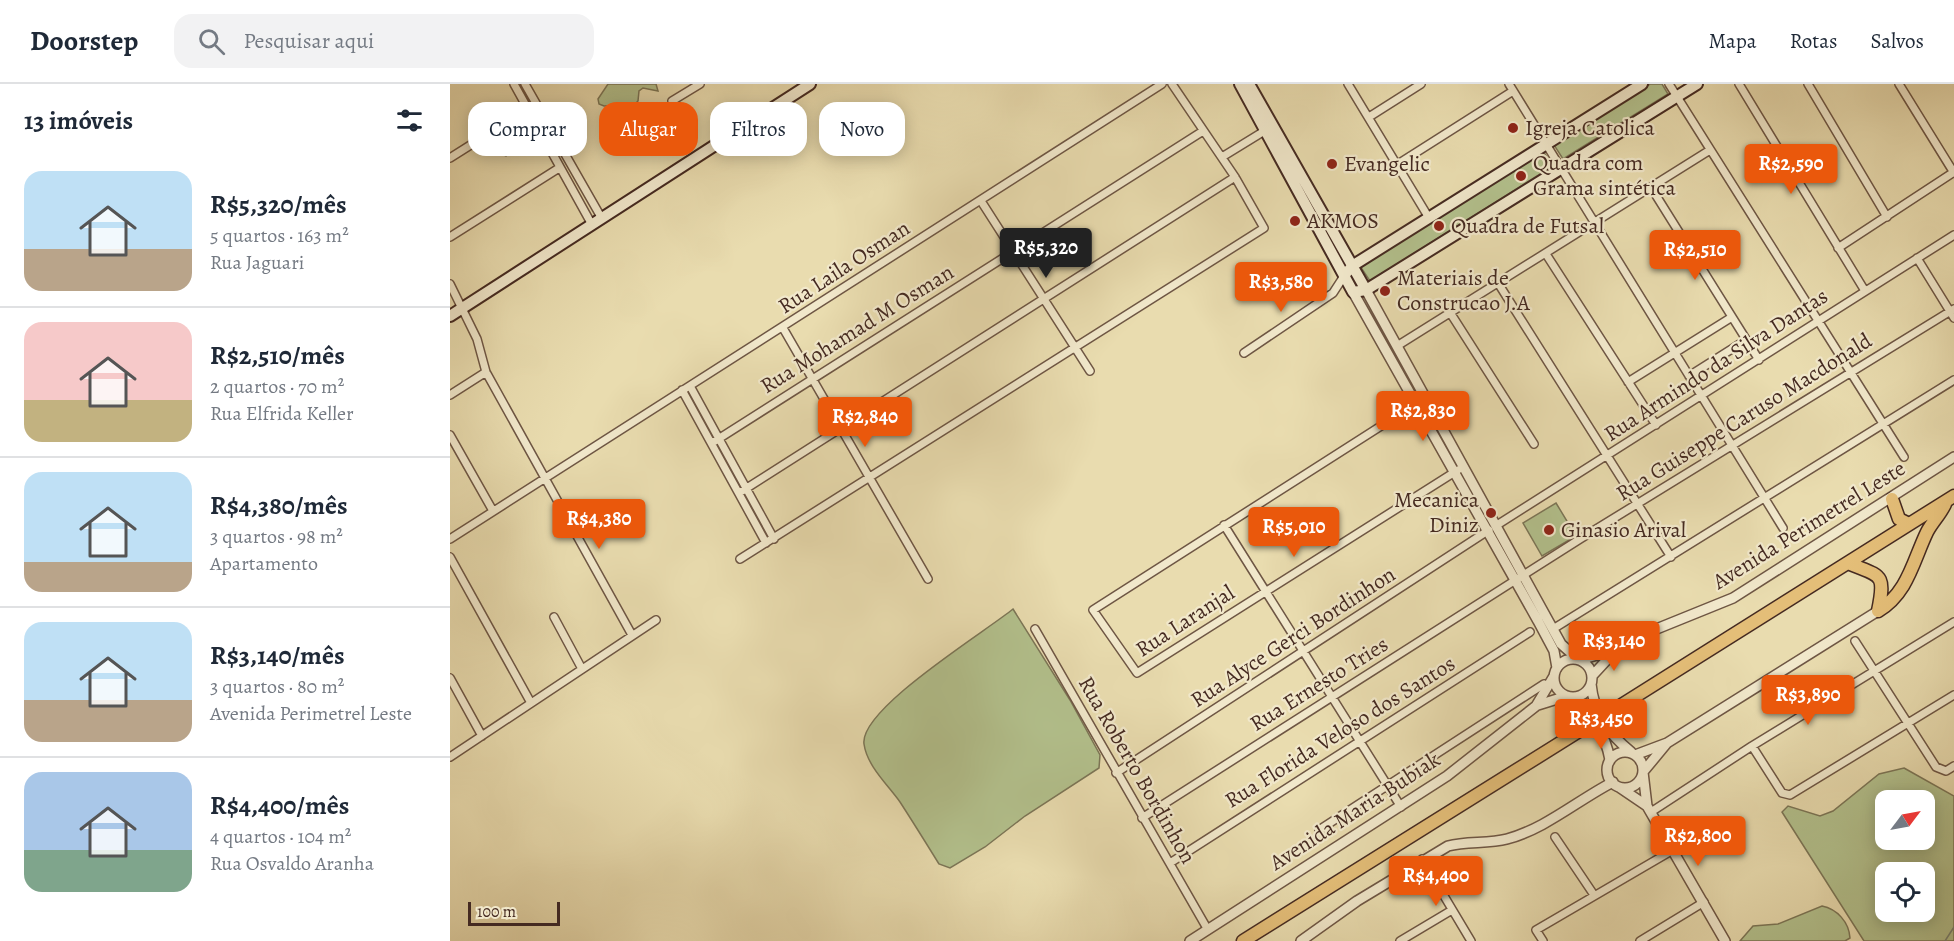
<!DOCTYPE html>
<html lang="pt">
<head>
<meta charset="utf-8">
<style>
  body { margin:0; font-family:Alegreya,serif; background:#f2f2f3; color:#1f2937; height:100vh; display:flex; flex-direction:column; font-size:22px; white-space:nowrap }
  * { box-sizing:border-box; margin:0 }
  p { font-size:20px; color:#747a83 }
  .icon { flex:none; width:33px; height:33px; fill:none; stroke:currentColor; stroke-width:2; stroke-linecap:round; stroke-linejoin:round }
  .map { position:relative; flex:1; overflow:hidden }
  .details { display:flex; flex-direction:column; background:#fff; width:450px }
  .details>* { flex:none }
  .guide { position:absolute; left:18px; top:18px; width:570px; height:54px; display:flex; gap:12px }
  .needle { width:39px; rotate:58deg }
  .fabs { position:absolute; left:1425px; top:706px; display:grid; gap:12px }
  .fabs a { display:grid; place-items:center; width:60px; height:60px; border-radius:12px; background:#fff; box-shadow:0 3px 15px #0003; font-size:30px }
  .scale { position:absolute; left:18px; bottom:15px; width:92px; box-sizing:border-box; padding-left:6px; border:3px solid #452a21; border-top:0; font-size:16px; line-height:21px; white-space:nowrap; color:#452a21; -webkit-text-stroke:4px #f1e8cb; paint-order:stroke }
  .price { position:absolute; translate:-50% -51px; padding:0 14px; border-radius:6px; background:#ea580c; color:#fff; font-size:20px; line-height:39px; filter:drop-shadow(0 2px 3px #0008) }
  .price::after { content:''; position:absolute; left:50%; top:36px; width:18px; height:14px; margin-left:-9px; background:inherit; clip-path:polygon(0 0,100% 0,50% 100%) }
  .price.selected { background:#222; color:#fff }
  ul { padding:0; list-style:none }
  li { display:flex; align-items:center; gap:18px; height:150px; padding:0 24px }
  li+li { border-top:2px solid #e0e1e3 }
  li span { display:grid; place-items:center; flex:none; width:168px; height:120px; border-radius:18px; color:#555 }
  li>.icon { margin-inline-start:auto }
  span .icon { width:72px; height:72px; fill:#fffc; stroke-width:1 }
  li b { font-size:26px }
  h2 { display:flex; justify-content:space-between; align-items:center; height:72px; padding:0 24px; font-size:26px }
  .tag { padding:0 21px; border-radius:18px; background:#fff; box-shadow:0 3px 15px #0003; font-size:21px; line-height:54px }
  .tag.selected { background:#ea580c; color:#fff }
  header { display:flex; align-items:center; gap:36px; box-sizing:border-box; height:84px; padding:0 30px; background:#fff; border-bottom:2px solid #e0e1e3 }
  header strong { font-size:28px }
  nav { display:flex; gap:33px; margin-inline-start:auto; font-size:21px }
  .search { width:420px; height:54px; background:#f2f2f3; display:flex; align-items:center; gap:15px; box-sizing:border-box; padding:0 21px; border-radius:18px; color:#747a83; font-size:22px }
  main { display:flex; flex:1; min-height:0 }
  .map>svg:first-child { display:block }
</style>
</head>
<body>
<header>
<strong>Doorstep</strong>
<div class="search"><svg class="icon" aria-label="search" viewBox="0 0 24 24"><circle cx="10" cy="10" r="6"/><path d="M15 15l6 6"/></svg>Pesquisar aqui</div>
<nav><a>Mapa</a><a>Rotas</a><a>Salvos</a></nav>
</header>
<main>
<section class="details">
<h2>13 imóveis<svg class="icon" aria-label="filters" viewBox="0 0 24 24"><path d="M4 7h16M4 17h16"/><circle cx="9" cy="7" r="2"/><circle cx="15" cy="17" r="2"/></svg></h2>
<ul>
<li><span style="background:linear-gradient(#bfe0f5 65%,#b9a48a 0)"><svg class="icon" aria-label="home" viewBox="0 0 24 24"><path d="M3 11l9-7 9 7M6 9v11h12V9"/></svg></span><div><b>R$5,320/mês</b><p>5 quartos · 163 m²</p><p>Rua Jaguari</p></div></li>
<li><span style="background:linear-gradient(#f6c9c9 65%,#c2b280 0)"><svg class="icon" aria-label="home" viewBox="0 0 24 24"><path d="M3 11l9-7 9 7M6 9v11h12V9"/></svg></span><div><b>R$2,510/mês</b><p>2 quartos · 70 m²</p><p>Rua Elfrida Keller</p></div></li>
<li><span style="background:linear-gradient(#bfe0f5 75%,#b9a48a 0)"><svg class="icon" aria-label="home" viewBox="0 0 24 24"><path d="M3 11l9-7 9 7M6 9v11h12V9"/></svg></span><div><b>R$4,380/mês</b><p>3 quartos · 98 m²</p><p>Apartamento</p></div></li>
<li><span style="background:linear-gradient(#bfe0f5 65%,#b9a48a 0)"><svg class="icon" aria-label="home" viewBox="0 0 24 24"><path d="M3 11l9-7 9 7M6 9v11h12V9"/></svg></span><div><b>R$3,140/mês</b><p>3 quartos · 80 m²</p><p>Avenida Perimetrel Leste</p></div></li>
<li><span style="background:linear-gradient(#a9c7e8 65%,#7fa58c 0)"><svg class="icon" aria-label="home" viewBox="0 0 24 24"><path d="M3 11l9-7 9 7M6 9v11h12V9"/></svg></span><div><b>R$4,400/mês</b><p>4 quartos · 104 m²</p><p>Rua Osvaldo Aranha</p></div></li>
</ul>
</section>
<div class="map">
<svg width="1504" height="857" viewBox="0 0 1504 857">
  <rect width="100%" height="100%" fill="#e9dcaf"/>
  <filter id="stains"><feTurbulence type="fractalNoise" baseFrequency=".00333" numOctaves="4"/><feColorMatrix values="0 0 0 0 .2 0 0 0 0 .09 0 0 0 0 .02 0 0 0 .5 -.17"/></filter>
  <radialGradient id="worn" r=".72"><stop offset=".6" stop-color="#630" stop-opacity="0"/><stop offset="1" stop-color="#630" stop-opacity=".3"/></radialGradient>
  <!-- green -->
  <path fill="#b3c18d" stroke="#7c7657" stroke-width="1.5" fill-rule="evenodd" d="M 158,0 L 206,0 L 208,7 L 193,4 L 189,7 L 188,17 L 184,21 L 154,22 L 149,20 L 148,15 Z
    M 1200,0 L 1212,0 L 1218,10 L 1113,75 L 1104,61 Z
    M 181,30 L 189,32 L 193,36 L 189,44 L 180,49 L 166,45 Z
    M 48,48 C 56,52 59,60 60,69 L 56,72 L 51,70 L 43,56 Z
    M 1093,67 L 1103,82 L 920,197 L 910,182 Z
    M 1106,419 L 1126,452 L 1092,472 L 1073,439 Z
    M 563,525 L 620,616 L 650,671 L 649,684 L 575,732 L 535,763 L 500,784 L 489,780 C 476,759 463,738 450,718 C 438,701 417,682 414,660 C 409,625 535,548 563,525 Z
    M 1454,684 L 1504,712 L 1504,857 L 1414,857 L 1332,728 L 1338,722 L 1370,732 L 1383,727 L 1429,690 ZM 1436,717 L 1474,717 L 1474,756 L 1436,756 ZM 1436,789 L 1474,789 L 1474,828 L 1436,828 Z
    M 1372,822 C 1387,825 1399,838 1400,854 L 1395,857 L 1290,857 L 1303,842 L 1328,840 Z"/>
  <g fill="none" stroke-linecap="round" stroke-linejoin="round">
    <!-- stream -->
    <path stroke="#778272" stroke-width="1.5" d="M 1495,857 L 1504,843"/>
    <defs>
      <path id="minor" d="M 64,0 L 141,139
        M 75,0 L 151,133
        M 898,0 L 979,134
        M 1059,0 L 1333,444
        M 1219,0 L 1454,373
        M 1289,0 L 1415,207
        M 1358,0 L 1437,133
        M 1449,0 L 1504,89
        M 222,17 L 250,0
        M 919,33 L 971,0
        M 772,73 L 816,46
        M 0,74 L 79,24
        M 948,80 L 1063,7
        M 1202,105 L 1309,276
        M 531,117 L 640,287
        M 0,153 L 109,84
        M 1388,164 L 1504,88
        M 1096,170 L 1206,341
        M 1467,174 L 1504,234
        M 1048,199 L 1221,473
        M 0,200 L 27,255 L 36,288 L 182,551
        M 1001,230 L 1084,360
        M 333,244 L 478,495
        M 947,262 L 1260,66
        M 794,269 L 883,209 L 894,192
        M 1239,292 L 1296,256
        M 1178,298 L 1282,233
        M 240,302 L 324,455
        M 232,306 L 316,459
        M 0,311 L 36,288
        M 967,319 L 643,526 L 687,589 L 1008,386
        M 0,351 L 43,427
        M 262,359 L 753,47
        M 289,409 L 785,93
        M 774,441 L 951,723
        M 1047,441 L 1504,151
        M 0,455 L 712,0
        M 0,473 L 81,619
        M 290,475 L 814,144 L 785,93 L 722,0
        M 104,533 L 132,585
        M 585,545 L 758,846
        M 1103,545 L 1504,296
        M 1405,557 L 1486,683 L 1496,687 L 1504,682
        M 0,594 L 32,652
        M 1302,662 L 1332,709 L 1340,711 L 1504,611
        M 0,673 L 206,536
        M 666,689 L 1039,446
        M 1201,728 L 1302,662 L 1504,538
        M 692,734 L 1130,455 L 1504,225
        M 869,746 L 1094,600
        M 1105,753 L 1144,811
        M 972,775 L 1021,857
        M 720,779 L 1080,548
        M 950,857 L 1002,826
        M 1093,857 L 1086,846 L 1223,766
        M 1190,857 L 1254,818"/>
      <path id="tertiary" d="M 916,206 L 1111,560 L 1129,576 L 1166,566 L 1199,548 L 1283,514 L 1504,373
        M 903,208 L 1088,537 L 1104,567 L 1107,584
        M1104 594a19 19 0 1 1 38 0a19 19 0 1 1-38 0Z
        M 1142,592 L 1166,566
        M 1141,600 C 1144,630 1158,649 1181,668
        M 1121,613 C 1142,632 1155,648 1160,676
        M 1088,621 L 1117,612
        M1157 686a18 18 0 1 1 36 0a18 18 0 1 1-36 0Z
        M 1185,671 L 1217,659 L 1428,527
        M 1169,703 L 1197,722 L 1275,857
        M 1197,722 L 1193,688 L 1217,659
        M 740,857 L 997,692 L 1086,622 L 1104,592
        M 851,857 L 907,817 L 998,762 C 1017,757 1038,760 1057,755 C 1095,745 1128,716 1163,698"/>
      <path id="secondary" d="M 790,0 L 903,208 L 916,206 L 1247,0
        M 799,0 L 916,206
        M 894,192 L 902,182 L 1192,0
        M 0,232 L 360,0"/>
      <path id="trunk" d="M 1442,415 L 1449,435 L 1459,440
        M 1398,479 C 1431,493 1436,488 1428,527
        M 1428,527 C 1458,509 1463,477 1477,448 C 1482,438 1490,431 1495,420
        M 1162,627 L 1504,412
        M 793,857 L 1134,644"/>
    </defs>
    <!-- minor casing -->
    <use href="#minor" stroke="#6e5644" stroke-width="10"/>
    <!-- tertiary casing -->
    <use href="#tertiary" stroke="#6e5644" stroke-width="12"/>
    <!-- secondary casing -->
    <use href="#secondary" stroke="#452a21" stroke-width="14"/>
    <!-- trunk casing -->
    <use href="#trunk" stroke="#452a21" stroke-width="15"/>
    <!-- minor -->
    <use href="#minor" stroke="#f1e8cb" stroke-width="7"/>
    <!-- tertiary -->
    <use href="#tertiary" stroke="#f1e8cb" stroke-width="9"/>
    <!-- secondary -->
    <use href="#secondary" stroke="#f1e8cb" stroke-width="10"/>
    <!-- trunk -->
    <use href="#trunk" stroke="#e4be78" stroke-width="12"/>
    <defs>
      <path id="trunk-bridge" d="M 1134,644 L 1162,627"/>
    </defs>
    <!-- trunk-bridge casing -->
    <use href="#trunk-bridge" stroke="#452a21" stroke-width="15" stroke-linecap="butt"/>
    <!-- trunk-bridge -->
    <use href="#trunk-bridge" stroke="#e4be78" stroke-width="12"/>
  </g>
  <!-- markers -->
  <g fill="#8f2418" stroke="#f1e8cb" stroke-width="2">
    <circle cx="1063" cy="44" r="6"/>
    <circle cx="882" cy="80" r="6"/>
    <circle cx="1071" cy="92" r="6"/>
    <circle cx="845" cy="137" r="6"/>
    <circle cx="989" cy="142" r="6"/>
    <circle cx="935" cy="207" r="6"/>
    <circle cx="1041" cy="429" r="6"/>
    <circle cx="1099" cy="446" r="6"/>
  </g>
  <g text-anchor="middle" dominant-baseline="central" stroke-width="4.5" stroke-linejoin="round" paint-order="stroke">
    <!-- poi labels -->
    <g font-size="22" fill="#452a21" stroke="#f1e8cb" text-anchor="start">
      <text x="1075" y="44">Igreja Catolica</text>
      <text x="1083" y="79">Quadra com<tspan x="1083" dy="25">Grama sintética</tspan></text>
      <text x="894" y="80">Evangelic</text>
      <text x="857" y="137">AKMOS</text>
      <text x="1001" y="142">Quadra de Futsal</text>
      <text x="947" y="194">Materiais de<tspan x="947" dy="25">Construcao J.A</tspan></text>
      <text x="1029" y="416" text-anchor="end">Mecanica<tspan x="1029" dy="25">Diniz</tspan></text>
      <text x="1111" y="446">Ginasio Arival</text>
    </g>
    <!-- street labels -->
    <g font-size="22" fill="#452a21" stroke="#f1e8cb">
      <text transform="translate(394 183) rotate(-33)">Rua Laila Osman</text>
      <text transform="translate(407 245) rotate(-32)">Rua Mohamad M Osman</text>
      <text transform="translate(1266 281) rotate(-33)">Rua Armindo da Silva Dantas</text>
      <text transform="translate(1294 333) rotate(-32)">Rua Guiseppe Caruso Macdonald</text>
      <text transform="translate(1359 441) rotate(-32)">Avenida Perimetrel Leste</text>
      <text transform="translate(735 537) rotate(-33)">Rua Laranjal</text>
      <text transform="translate(843 553) rotate(-33)">Rua Alyce Gerci Bordinhon</text>
      <text transform="translate(869 600) rotate(-32)">Rua Ernesto Tries</text>
      <text transform="translate(890 648) rotate(-32)">Rua Florida Veloso dos Santos</text>
      <text transform="translate(687 686) rotate(60)">Rua Roberto Bordinhon</text>
      <text transform="translate(905 727) rotate(-33)">Avenida Maria Bubiak</text>
    </g>
  </g>
  <rect width="100%" height="100%" filter="url(#stains)"/>
  <rect width="100%" height="100%" fill="url(#worn)"/>
</svg>
<div class="fabs">
<a><svg class="needle" viewBox="-14 -14 28 28"><path d="M0-13l5 13h-10z" fill="#e53935"/><path d="M0 13l5-13h-10z" fill="#747a83"/></svg></a>
<a><svg class="icon" aria-label="locate" viewBox="0 0 24 24"><circle cx="12" cy="12" r="6"/><path d="M12 2v4M12 18v4M2 12h4M18 12h4"/></svg></a>
</div>
<div class="scale">100 m</div>
<b class="price" style="left:1341px;top:111px">R$2,590</b>
<b class="price selected" style="left:596px;top:195px">R$5,320</b>
<b class="price" style="left:1245px;top:197px">R$2,510</b>
<b class="price" style="left:831px;top:229px">R$3,580</b>
<b class="price" style="left:973px;top:358px">R$2,830</b>
<b class="price" style="left:415px;top:364px">R$2,840</b>
<b class="price" style="left:149px;top:466px">R$4,380</b>
<b class="price" style="left:844px;top:474px">R$5,010</b>
<b class="price" style="left:1164px;top:588px">R$3,140</b>
<b class="price" style="left:1358px;top:642px">R$3,890</b>
<b class="price" style="left:1151px;top:666px">R$3,450</b>
<b class="price" style="left:1248px;top:783px">R$2,800</b>
<b class="price" style="left:986px;top:823px">R$4,400</b>
<div class="guide">
<a class="tag">Comprar</a>
<a class="tag selected">Alugar</a>
<a class="tag">Filtros</a>
<a class="tag">Novo</a>
</div>
</div>
</main>
</body>
</html>
